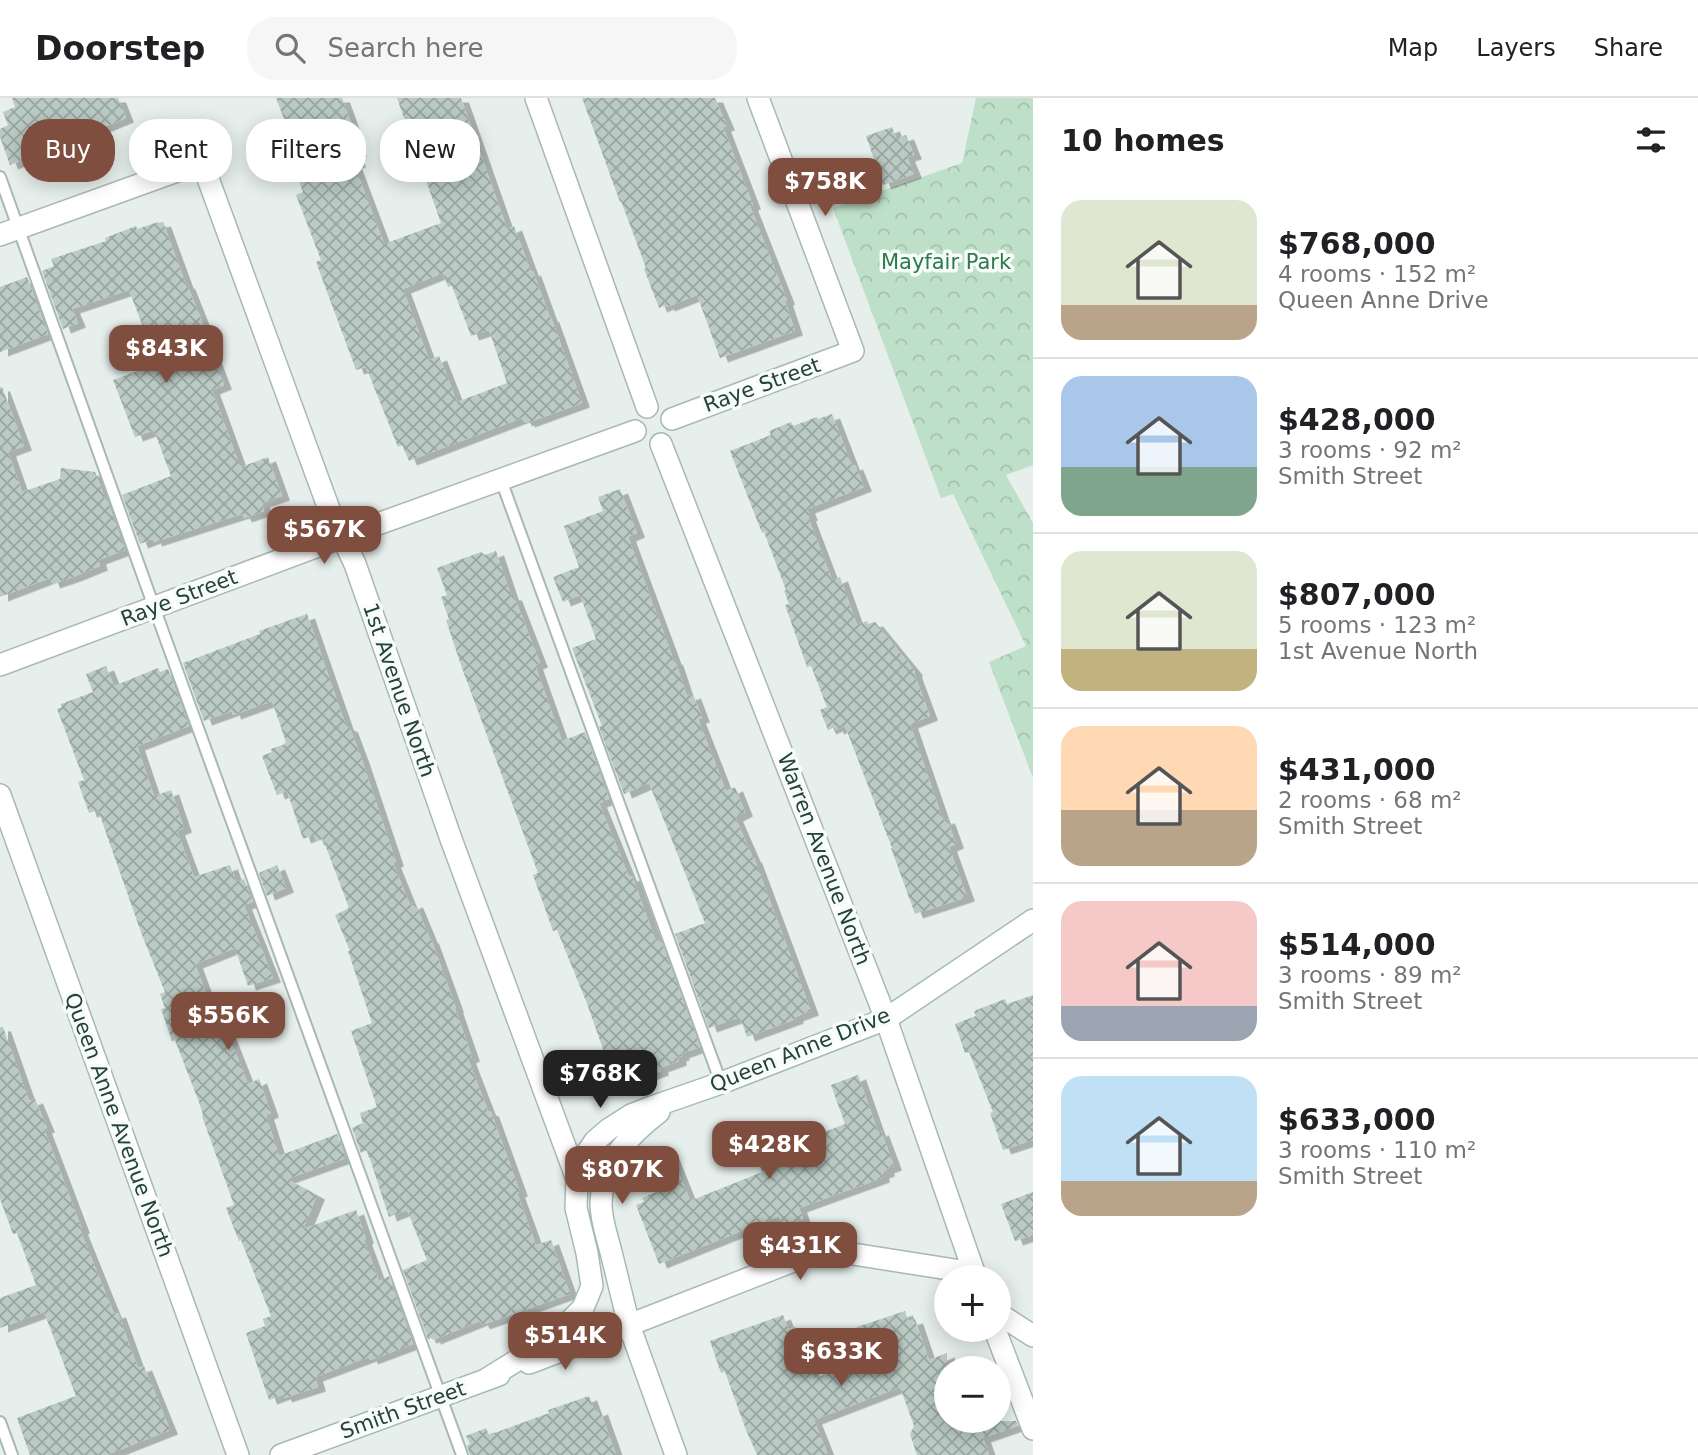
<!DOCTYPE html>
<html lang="en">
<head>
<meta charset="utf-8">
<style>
  body { margin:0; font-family:"DejaVu Sans",sans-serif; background:#f6f6f6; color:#202124; height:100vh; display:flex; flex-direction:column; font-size:26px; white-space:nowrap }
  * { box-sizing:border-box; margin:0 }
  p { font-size:23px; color:#757577 }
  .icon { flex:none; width:38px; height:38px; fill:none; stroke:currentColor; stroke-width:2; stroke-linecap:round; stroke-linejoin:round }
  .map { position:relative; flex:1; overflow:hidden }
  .drawer { display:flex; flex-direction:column; background:#fff; width:665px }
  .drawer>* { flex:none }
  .hud { position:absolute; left:21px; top:21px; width:665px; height:63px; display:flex; gap:14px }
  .controls { position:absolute; left:934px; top:1167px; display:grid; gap:14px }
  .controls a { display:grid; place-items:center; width:77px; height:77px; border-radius:50%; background:#fff; box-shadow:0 4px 18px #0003; font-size:35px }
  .price { position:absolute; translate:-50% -60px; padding:0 16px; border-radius:14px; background:#7f4e3f; color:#fff; font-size:23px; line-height:46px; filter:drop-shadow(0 2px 4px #0008) }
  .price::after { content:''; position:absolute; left:50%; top:42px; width:21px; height:16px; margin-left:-10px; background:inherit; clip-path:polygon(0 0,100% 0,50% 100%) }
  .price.on { background:#222; color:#fff }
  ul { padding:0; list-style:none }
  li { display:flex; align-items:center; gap:21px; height:175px; padding:0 28px }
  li+li { border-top:2px solid #e0e0e0 }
  li span { display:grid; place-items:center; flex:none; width:196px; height:140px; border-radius:21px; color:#555 }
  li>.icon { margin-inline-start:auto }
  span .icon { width:84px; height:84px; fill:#fffc; stroke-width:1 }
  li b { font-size:30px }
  h2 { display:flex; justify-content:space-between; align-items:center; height:84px; padding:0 28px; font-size:30px }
  .pill { padding:0 24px; border-radius:28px; background:#fff; box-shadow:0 4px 18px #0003; font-size:24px; line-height:63px }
  .pill.on { background:#7f4e3f; color:#fff }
  header { display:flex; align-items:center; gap:42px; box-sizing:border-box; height:98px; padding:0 35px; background:#fff; border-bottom:2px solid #e0e0e0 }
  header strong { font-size:33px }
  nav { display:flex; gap:38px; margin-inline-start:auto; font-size:24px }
  .search { width:490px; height:63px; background:#f6f6f6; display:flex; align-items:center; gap:18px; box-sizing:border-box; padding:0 24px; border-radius:28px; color:#757577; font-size:26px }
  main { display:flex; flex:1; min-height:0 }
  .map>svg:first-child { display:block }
</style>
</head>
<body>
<header>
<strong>Doorstep</strong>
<div class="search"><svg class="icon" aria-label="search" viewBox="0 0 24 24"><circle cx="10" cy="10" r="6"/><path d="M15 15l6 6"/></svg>Search here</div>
<nav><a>Map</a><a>Layers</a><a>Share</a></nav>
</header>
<main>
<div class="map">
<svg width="1033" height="1357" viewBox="0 0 1033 1357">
  <defs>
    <pattern id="forest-crowns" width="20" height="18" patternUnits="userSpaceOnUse" patternTransform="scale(1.75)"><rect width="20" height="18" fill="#bfe0c8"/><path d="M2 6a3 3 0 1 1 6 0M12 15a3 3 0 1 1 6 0" fill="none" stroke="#a4c1ad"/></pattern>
    <pattern id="building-cross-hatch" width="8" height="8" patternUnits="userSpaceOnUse" patternTransform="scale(1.75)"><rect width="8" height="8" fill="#bbcac4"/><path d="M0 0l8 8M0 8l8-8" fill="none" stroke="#98a6a0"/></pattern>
    <filter id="shadow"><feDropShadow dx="8" dy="4.5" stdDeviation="0" flood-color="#0004"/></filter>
  </defs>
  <rect width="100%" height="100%" fill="#e6efeb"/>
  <!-- forest -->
  <path fill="url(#forest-crowns)" d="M 976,0 L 1033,0 L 1033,367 L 1006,377 L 1033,425 L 1033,680 L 989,564 L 1026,548 L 953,396 L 941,400 L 833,110 L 962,65 Z"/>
  <!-- building -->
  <path fill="url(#building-cross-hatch)" fill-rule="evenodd" filter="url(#shadow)" d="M 12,0 L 118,0 L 126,20 L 61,47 L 61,48 L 10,67 L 0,39 L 0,31 L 8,27 L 3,14 L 15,9 Z
    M 276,0 L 342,0 L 355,36 L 352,37 L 359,54 L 354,56 L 358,65 L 354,66 L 384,146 L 441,125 L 397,0 L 461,0 L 507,131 L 514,128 L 531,174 L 533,173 L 550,220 L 551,219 L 582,305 L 527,325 L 526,323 L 524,324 L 522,320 L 409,363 L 402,347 L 398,349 L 366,269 L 356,272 L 316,164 L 321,162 L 296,97 L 303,94 L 291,62 L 299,60 ZM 443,175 L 448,189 L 452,188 L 471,238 L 489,232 L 507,285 L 457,304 L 439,258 L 429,262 L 403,191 Z
    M 582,0 L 715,0 L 727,28 L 723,29 L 753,107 L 750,108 L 787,202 L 785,203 L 795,233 L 720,260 L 697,197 L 667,209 L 666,207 L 659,210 L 644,171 L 646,170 L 621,103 L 620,104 Z
    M 892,29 L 896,40 L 906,37 L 914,57 L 907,59 L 914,76 L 883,87 L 866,38 Z
    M 158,124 L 159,125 L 163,124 L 186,187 L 187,186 L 203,226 L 201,227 L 224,287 L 212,292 L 239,366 L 241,369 L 268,359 L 282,398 L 262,405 L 264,413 L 244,420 L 242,416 L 154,444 L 153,441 L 140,446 L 122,397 L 171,378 L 154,332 L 135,339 L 113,282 L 157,266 L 129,192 L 72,211 L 78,225 L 63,231 L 42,173 L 54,168 L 51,161 L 106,143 L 105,140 L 136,128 L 137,131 Z
    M 27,179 L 48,236 L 0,254 L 0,189 Z
    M 0,289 L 2,289 L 24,348 L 8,354 L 22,394 L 60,381 L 61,370 L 95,374 L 106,403 L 107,402 L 125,452 L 98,462 L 100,468 L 73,479 L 52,486 L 50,480 L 0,499 Z
    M 832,316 L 852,368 L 855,367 L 864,389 L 807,411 L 810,418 L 808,419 L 832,482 L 840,479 L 857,527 L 867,523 L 868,526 L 875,524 L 915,573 L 914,575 L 930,618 L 910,626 L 943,722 L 947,721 L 956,746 L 949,749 L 967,799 L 915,816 L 891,750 L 892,750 L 845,628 L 836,632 L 835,629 L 828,632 L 820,612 L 827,609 L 811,568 L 807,569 L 785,507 L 789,506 L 784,493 L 786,492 L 764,434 L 762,435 L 730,353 L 771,337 L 769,333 L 791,324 L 793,328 L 817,319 L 818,321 Z
    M 620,391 L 637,435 L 628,439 L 674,563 L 675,562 L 687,598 L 693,596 L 702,620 L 698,621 L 726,693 L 735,689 L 745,714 L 735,719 L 753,760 L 754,760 L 811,913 L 795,919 L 796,921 L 747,939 L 740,919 L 709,930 L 675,836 L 705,825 L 649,685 L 624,696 L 599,629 L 602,628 L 572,550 L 596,541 L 580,497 L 563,504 L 553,479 L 579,469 L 564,428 L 603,413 L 598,399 Z
    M 496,453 L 511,498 L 514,498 L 540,565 L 535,567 L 562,643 L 585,634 L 609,701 L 599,705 L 629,779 L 632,778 L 656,844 L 661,842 L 700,949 L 681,956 L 682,958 L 678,959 L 679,963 L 660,970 L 661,973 L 639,981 L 641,985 L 618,993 L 586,903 L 557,832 L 553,833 L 533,777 L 538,775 L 462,570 L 446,522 L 449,521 L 441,499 L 447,497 L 437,470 L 481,454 L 485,457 Z
    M 307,516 L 346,628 L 350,630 L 362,662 L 396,764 L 393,765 L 410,807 L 415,805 L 430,841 L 431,841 L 456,910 L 455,910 L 472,959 L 468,961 L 488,1013 L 491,1014 L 520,1094 L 517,1095 L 536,1147 L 551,1142 L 570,1196 L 482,1227 L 480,1223 L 433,1242 L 432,1240 L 428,1241 L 403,1172 L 427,1162 L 407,1112 L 389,1119 L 367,1052 L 361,1055 L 352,1030 L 363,1025 L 360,1015 L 377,1009 L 351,933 L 372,925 L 348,853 L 350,853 L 335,817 L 349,810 L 323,741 L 316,743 L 314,737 L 303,741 L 287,693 L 277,697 L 262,658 L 272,654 L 271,651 L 285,646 L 284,645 L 286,644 L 272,603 L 233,617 L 232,613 L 204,623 L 183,565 L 260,536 L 259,533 Z
    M 106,568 L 114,588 L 158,570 L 160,574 L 168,571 L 189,628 L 137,648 L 154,698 L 171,692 L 184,730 L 177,733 L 194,779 L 230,767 L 236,784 L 244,781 L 253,804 L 244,807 L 273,880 L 248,888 L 235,850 L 195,866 L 212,912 L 218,910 L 248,986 L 259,981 L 271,1015 L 266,1017 L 279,1058 L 337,1036 L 346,1060 L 287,1081 L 317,1097 L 303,1131 L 356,1112 L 366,1141 L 364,1142 L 379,1183 L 389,1178 L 413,1246 L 370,1262 L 369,1259 L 315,1279 L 318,1289 L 284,1300 L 283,1297 L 269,1302 L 246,1235 L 265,1228 L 263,1221 L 271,1218 L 241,1142 L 239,1143 L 226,1110 L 234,1107 L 202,1018 L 203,1017 L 200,1007 L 175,942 L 172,943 L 161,911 L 165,910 L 160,896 L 165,894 L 142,837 L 98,712 L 89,715 L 78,684 L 84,682 L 57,611 L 62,609 L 61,606 L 93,594 L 86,576 Z
    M 277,767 L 286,790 L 267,798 L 259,775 Z
    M 1033,897 L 1033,1042 L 1003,1052 L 990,1015 L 993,1014 L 969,954 L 965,955 L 955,926 L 976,918 L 974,913 L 1005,901 L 1007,906 Z
    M 0,929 L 3,929 L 29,1003 L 35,1001 L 47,1030 L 44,1031 L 82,1131 L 80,1132 L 114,1216 L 118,1215 L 138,1270 L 144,1268 L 170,1332 L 107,1357 L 30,1357 L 17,1320 L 76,1298 L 44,1214 L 0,1230 L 0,1200 L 36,1187 L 17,1135 L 13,1136 L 0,1101 Z
    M 858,977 L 878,1034 L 881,1033 L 894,1068 L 886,1071 L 887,1074 L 881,1076 L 882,1080 L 799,1110 L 803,1121 L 783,1129 L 779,1118 L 659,1166 L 636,1107 L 644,1104 L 642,1100 L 659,1093 L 647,1062 L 670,1053 L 690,1103 L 762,1074 L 753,1050 L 777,1040 L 775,1034 L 796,1026 L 802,1043 L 845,1026 L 831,987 Z
    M 1033,1094 L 1033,1137 L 1015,1143 L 1001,1106 Z
    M 905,1213 L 908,1223 L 915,1221 L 929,1262 L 947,1255 L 947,1323 L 1016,1323 L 1018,1328 L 983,1340 L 989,1357 L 917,1357 L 910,1336 L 914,1328 L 900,1289 L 814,1322 L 828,1357 L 757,1357 L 746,1332 L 725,1274 L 721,1275 L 710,1243 L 783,1217 L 788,1231 L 795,1229 L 814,1281 L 867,1260 L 857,1229 Z
    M 589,1298 L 595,1314 L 600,1312 L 616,1357 L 470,1357 L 467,1347 L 470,1346 L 466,1338 L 486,1330 L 489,1337 L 549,1315 L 548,1312 Z"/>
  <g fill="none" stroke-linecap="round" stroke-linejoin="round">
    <defs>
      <path id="lane" d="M 0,79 L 154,509 L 462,1357
        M 501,382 L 721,985
        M 0,1324 L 12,1357"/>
      <path id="street" d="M 536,0 L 647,309
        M 0,137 L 202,64 L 329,411 L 355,466 L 451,741 L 577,1081
        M 672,321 L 853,253 L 758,0
        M 661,346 L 886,921 L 976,1180
        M 0,567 L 342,439 L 635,333
        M 0,697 L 238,1357
        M 999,1216 L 1033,1238
        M 995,1232 L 1033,1331
        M 676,1357 L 629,1227 L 806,1158 L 834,1153 L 974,1175"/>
      <path id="secondary" d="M 529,1265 L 629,1227 C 623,1203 617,1178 611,1154 C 607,1138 601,1122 601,1106 C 602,1065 629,1037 659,1014
        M 487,1281 L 543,1246 L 561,1232 L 583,1210 L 592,1188 L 587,1155 L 576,1110 L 577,1081 L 585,1058 L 595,1043 L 609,1031 L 631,1017 L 649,1010 L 721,985 L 886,921 L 1033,822
        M 281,1357 L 499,1277"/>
    </defs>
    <!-- lane casing -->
    <use href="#lane" stroke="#a8b8b2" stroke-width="14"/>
    <!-- street casing -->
    <use href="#street" stroke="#a8b8b2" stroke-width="24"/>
    <!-- secondary casing -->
    <use href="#secondary" stroke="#a4bbb3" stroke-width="24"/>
    <!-- lane -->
    <use href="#lane" stroke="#fff" stroke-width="10"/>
    <!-- street -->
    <use href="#street" stroke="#fff" stroke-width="21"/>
    <!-- secondary -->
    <use href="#secondary" stroke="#fff" stroke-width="21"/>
  </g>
  <g text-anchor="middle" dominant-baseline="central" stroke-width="7" stroke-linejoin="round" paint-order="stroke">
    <!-- park labels -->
    <g font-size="21" fill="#2d7a4b" stroke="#f7fbf9">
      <text x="946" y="164">Mayfair Park</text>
    </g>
    <!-- street labels -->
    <g font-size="21" fill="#24423a" stroke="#f7fbf9">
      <text transform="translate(762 287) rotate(-20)">Raye Street</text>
      <text transform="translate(179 500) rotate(-21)">Raye Street</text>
      <text transform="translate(399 592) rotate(71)">1st Avenue North</text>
      <text transform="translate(824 761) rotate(69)">Warren Avenue North</text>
      <text transform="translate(800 952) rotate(-22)">Queen Anne Drive</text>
      <text transform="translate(119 1027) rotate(70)">Queen Anne Avenue North</text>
      <text transform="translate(403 1312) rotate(-20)">Smith Street</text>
    </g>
  </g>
</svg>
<div class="controls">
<a>+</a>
<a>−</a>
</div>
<b class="price" style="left:825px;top:120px">$758K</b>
<b class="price" style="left:166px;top:287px">$843K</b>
<b class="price" style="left:324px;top:468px">$567K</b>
<b class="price" style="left:228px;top:954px">$556K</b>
<b class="price on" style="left:600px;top:1012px">$768K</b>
<b class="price" style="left:769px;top:1083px">$428K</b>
<b class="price" style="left:622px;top:1108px">$807K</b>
<b class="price" style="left:800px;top:1184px">$431K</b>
<b class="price" style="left:565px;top:1274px">$514K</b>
<b class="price" style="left:841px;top:1290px">$633K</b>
<div class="hud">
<a class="pill on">Buy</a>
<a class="pill">Rent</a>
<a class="pill">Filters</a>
<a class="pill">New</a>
</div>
</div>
<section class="drawer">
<h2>10 homes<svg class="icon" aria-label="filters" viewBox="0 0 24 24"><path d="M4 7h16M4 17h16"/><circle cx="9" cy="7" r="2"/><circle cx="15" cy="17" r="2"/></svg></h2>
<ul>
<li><span style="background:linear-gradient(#dfe7d0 75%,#b9a48a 0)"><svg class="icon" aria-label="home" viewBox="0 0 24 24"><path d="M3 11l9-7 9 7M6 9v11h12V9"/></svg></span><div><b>$768,000</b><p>4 rooms · 152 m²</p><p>Queen Anne Drive</p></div></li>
<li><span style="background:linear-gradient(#a9c7e8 65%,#7fa58c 0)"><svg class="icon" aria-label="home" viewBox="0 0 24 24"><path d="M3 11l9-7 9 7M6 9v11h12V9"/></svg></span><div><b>$428,000</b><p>3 rooms · 92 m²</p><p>Smith Street</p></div></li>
<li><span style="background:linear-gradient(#dfe7d0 70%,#c2b280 0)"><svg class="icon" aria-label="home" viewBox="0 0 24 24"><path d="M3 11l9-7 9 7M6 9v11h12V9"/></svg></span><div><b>$807,000</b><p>5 rooms · 123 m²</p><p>1st Avenue North</p></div></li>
<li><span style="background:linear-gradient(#ffd9b3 60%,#b9a48a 0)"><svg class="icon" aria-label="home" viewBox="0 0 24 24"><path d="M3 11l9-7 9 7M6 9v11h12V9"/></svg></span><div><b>$431,000</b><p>2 rooms · 68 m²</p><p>Smith Street</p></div></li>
<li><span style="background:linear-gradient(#f6c9c9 75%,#9aa5b1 0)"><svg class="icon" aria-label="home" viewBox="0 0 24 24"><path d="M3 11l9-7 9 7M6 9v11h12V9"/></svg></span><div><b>$514,000</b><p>3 rooms · 89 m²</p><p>Smith Street</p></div></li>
<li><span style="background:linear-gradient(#bfe0f5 75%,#b9a48a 0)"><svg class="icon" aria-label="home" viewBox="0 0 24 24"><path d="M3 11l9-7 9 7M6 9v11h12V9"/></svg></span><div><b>$633,000</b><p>3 rooms · 110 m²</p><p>Smith Street</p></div></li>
</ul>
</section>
</main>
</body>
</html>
